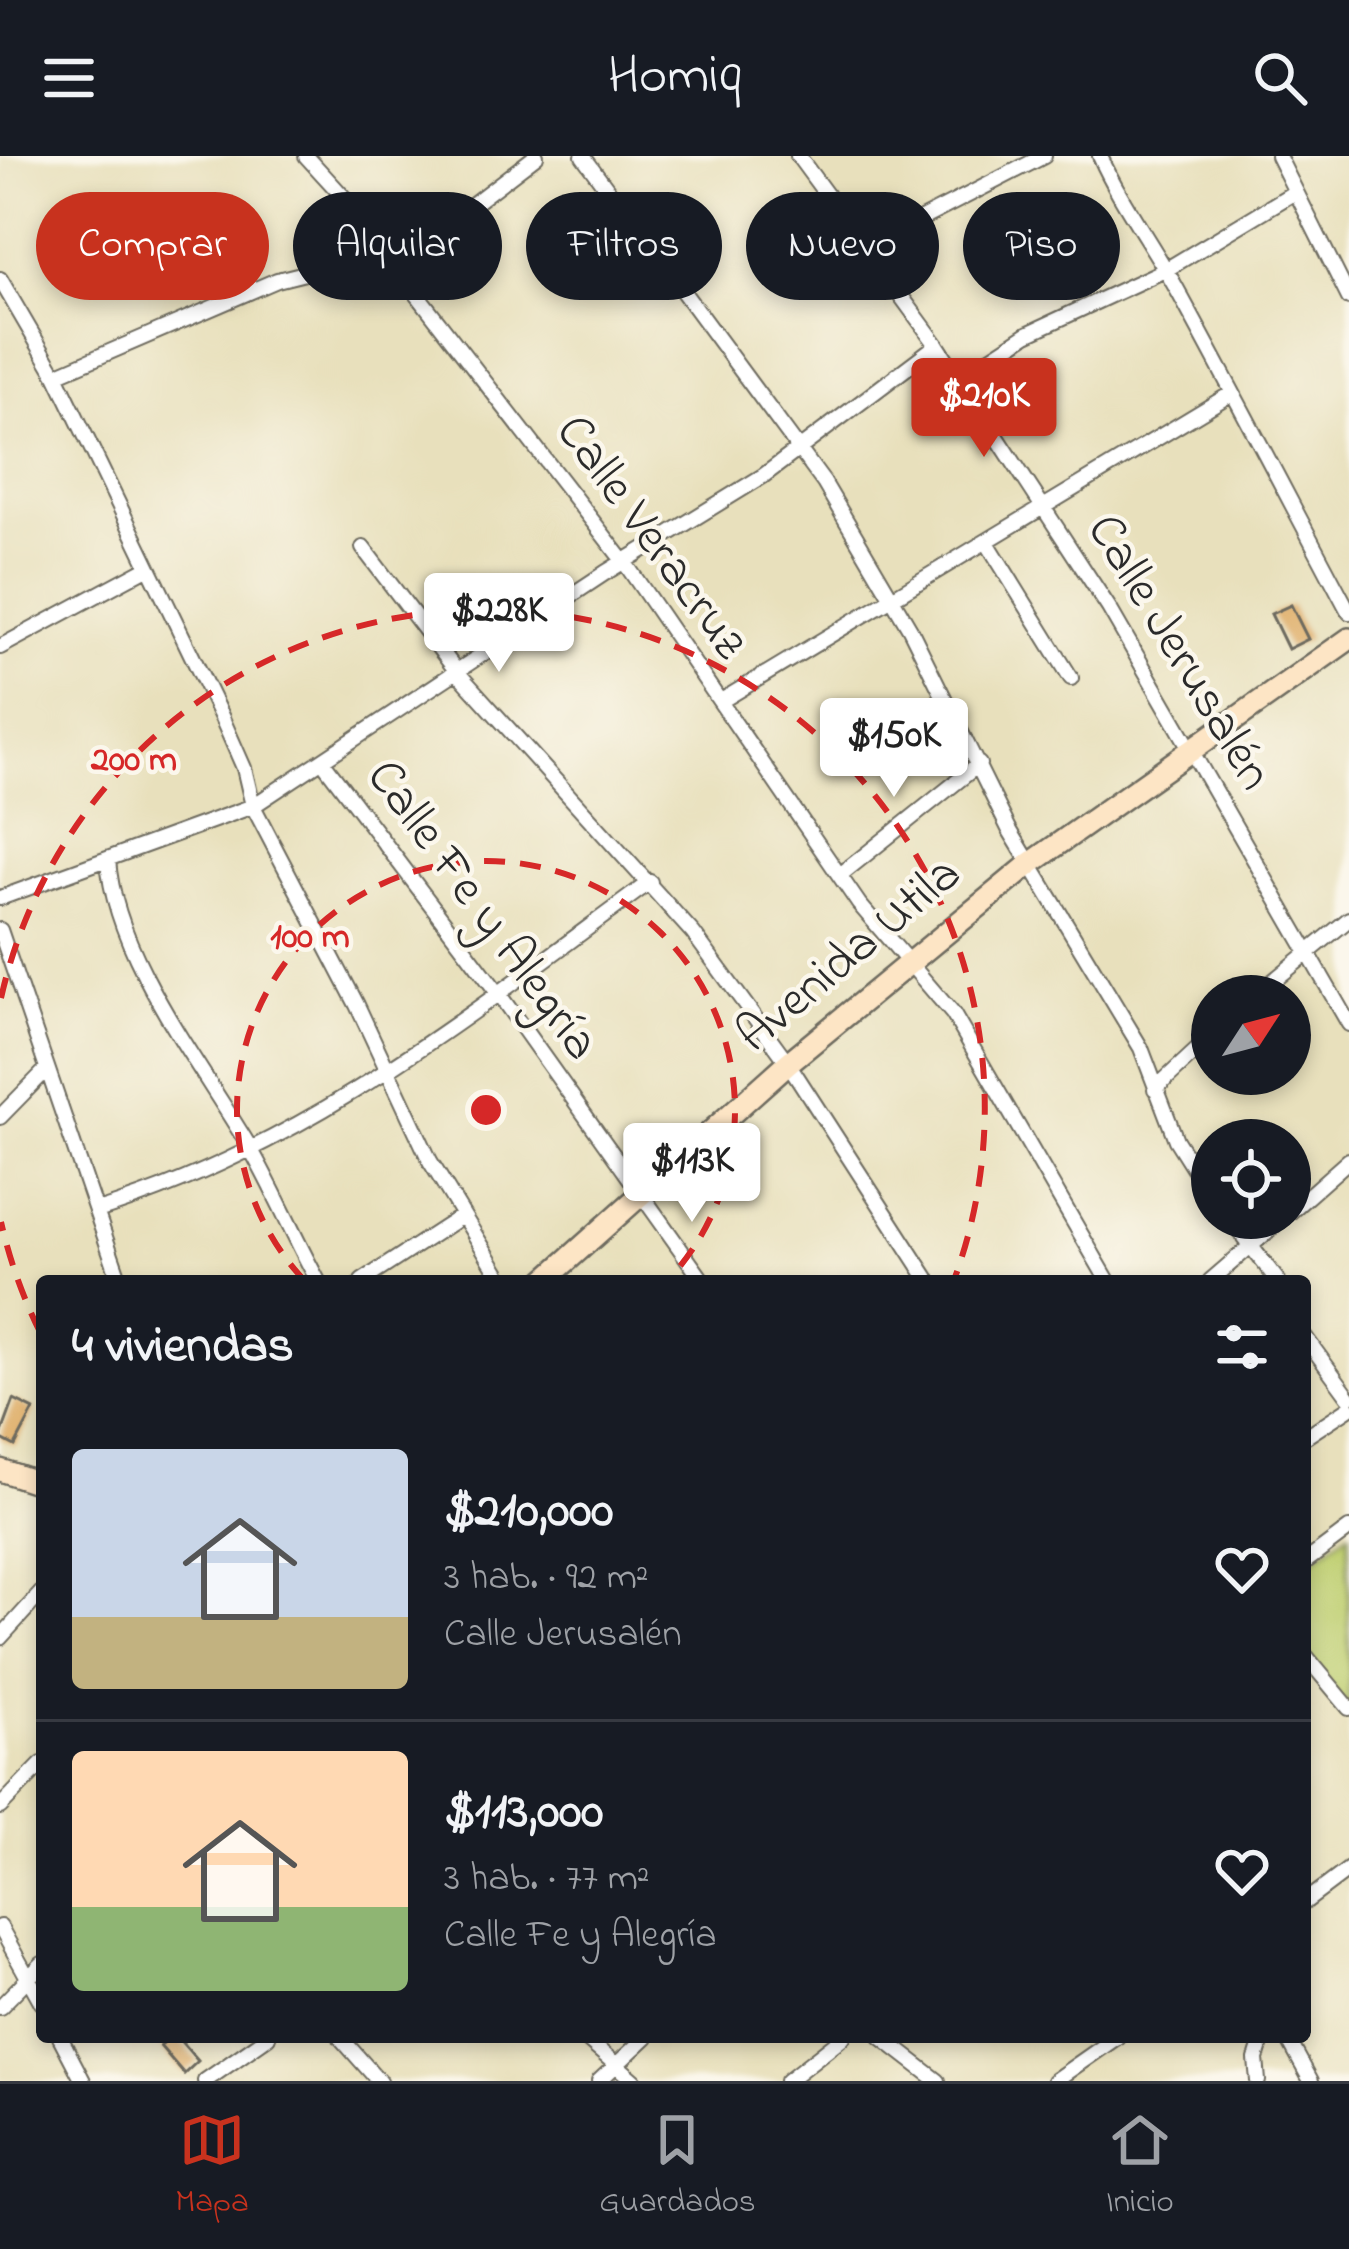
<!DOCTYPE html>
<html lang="es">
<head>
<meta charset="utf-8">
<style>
  body { margin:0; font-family:"Indie Flower",sans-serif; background:#242831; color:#f1f3f6; height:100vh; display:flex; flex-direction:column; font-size:45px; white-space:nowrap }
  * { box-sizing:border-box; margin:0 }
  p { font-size:39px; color:#9ea1a6 }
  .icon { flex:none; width:66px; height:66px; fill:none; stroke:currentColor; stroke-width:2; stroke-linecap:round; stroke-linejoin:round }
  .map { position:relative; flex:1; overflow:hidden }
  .details { position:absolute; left:36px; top:1119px; width:1275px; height:768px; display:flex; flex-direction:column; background:#171b24; border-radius:12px; box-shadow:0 6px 18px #0003 }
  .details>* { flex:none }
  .guide { position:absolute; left:36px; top:36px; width:1278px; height:108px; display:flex; gap:24px }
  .needle { width:78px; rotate:54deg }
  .buttons { position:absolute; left:1191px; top:819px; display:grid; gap:24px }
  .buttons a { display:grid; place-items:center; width:120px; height:120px; border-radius:50%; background:#171b24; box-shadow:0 6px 18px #0003; font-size:60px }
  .price { position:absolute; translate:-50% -102px; padding:0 27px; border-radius:12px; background:#fff; color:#222; font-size:39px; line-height:78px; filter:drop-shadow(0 3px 6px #0008) }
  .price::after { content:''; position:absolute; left:50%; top:72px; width:36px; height:27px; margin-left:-18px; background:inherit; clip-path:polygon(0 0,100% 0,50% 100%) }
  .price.current { background:#c8321e; color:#fff }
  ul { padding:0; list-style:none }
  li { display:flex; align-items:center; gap:36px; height:300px; padding:0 36px }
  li+li { border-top:3px solid #363941 }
  li span { display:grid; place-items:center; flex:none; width:336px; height:240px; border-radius:12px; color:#555 }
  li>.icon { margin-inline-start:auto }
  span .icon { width:144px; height:144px; fill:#fffc; stroke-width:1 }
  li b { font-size:51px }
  h2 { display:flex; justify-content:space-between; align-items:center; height:144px; padding:0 36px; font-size:51px }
  .chip { padding:0 42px; border-radius:54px; background:#171b24; box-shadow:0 6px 18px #0003; font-size:42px; line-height:108px }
  .chip.current { background:#c8321e; color:#fff }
  header { display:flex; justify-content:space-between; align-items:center; height:156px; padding:0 36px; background:#171b24; font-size:54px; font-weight:600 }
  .tab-bar { display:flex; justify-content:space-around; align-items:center; height:168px; border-top:3px solid #363941; background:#171b24; font-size:33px; color:#9ea1a6 }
  .tab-bar a { display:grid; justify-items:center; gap:6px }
  .tab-bar .current { color:#c8321e }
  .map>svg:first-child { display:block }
</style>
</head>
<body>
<header><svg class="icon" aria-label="menu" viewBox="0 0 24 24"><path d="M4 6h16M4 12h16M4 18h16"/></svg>Homiq<svg class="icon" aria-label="search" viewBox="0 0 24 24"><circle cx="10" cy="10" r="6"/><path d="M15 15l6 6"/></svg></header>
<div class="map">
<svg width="1349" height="1925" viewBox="0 0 1349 1925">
  <rect width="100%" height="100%" fill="#fbf7ec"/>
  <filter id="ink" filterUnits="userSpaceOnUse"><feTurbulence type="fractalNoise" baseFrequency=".00833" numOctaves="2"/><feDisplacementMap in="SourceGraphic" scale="24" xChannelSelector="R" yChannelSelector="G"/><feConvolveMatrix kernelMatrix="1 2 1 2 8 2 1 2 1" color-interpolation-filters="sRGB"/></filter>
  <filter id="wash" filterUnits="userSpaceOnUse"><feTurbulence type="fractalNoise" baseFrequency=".004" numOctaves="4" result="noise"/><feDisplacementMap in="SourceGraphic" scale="48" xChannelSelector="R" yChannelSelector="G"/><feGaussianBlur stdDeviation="2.7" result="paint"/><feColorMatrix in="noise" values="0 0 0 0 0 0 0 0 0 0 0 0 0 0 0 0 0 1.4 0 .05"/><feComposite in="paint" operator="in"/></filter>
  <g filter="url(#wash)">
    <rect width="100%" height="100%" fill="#e8e0bc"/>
    <!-- green -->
    <path fill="#bfcf71" stroke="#757d4e" stroke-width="3" d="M 1349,1376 L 1349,1554 L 1305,1501 L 1305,1409 Z"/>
    <g id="blocks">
      <!-- building -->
      <path fill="#deab63" d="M 1291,449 L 1308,483 L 1288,493 L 1271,458 Z
        M 14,1244 L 34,1254 L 15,1290 L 0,1282 Z
        M 170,1881 L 177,1881 L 198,1905 L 184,1918 L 160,1890 Z"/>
    </g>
  </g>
  <g filter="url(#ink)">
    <use href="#blocks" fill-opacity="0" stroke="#6d6a5e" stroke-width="3"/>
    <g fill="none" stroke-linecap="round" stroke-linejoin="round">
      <defs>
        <path id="street" d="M 306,0 L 393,95 L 413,133 L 625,407 L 859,748 L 953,858 L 1108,1125
          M 583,0 L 824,327 L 910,473 L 1009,673 L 1141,892 L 1176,984 L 1212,1041
          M 798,0 L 937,189 L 1109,452 L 1349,868
          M 1100,0 C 1121,47 1154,91 1179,137 C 1237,243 1292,349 1349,456
          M 1278,0 L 1349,142
          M 865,92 L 1044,0
          M 0,123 L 56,219 L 222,562 L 244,612 L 253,650 L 357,849 L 430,1005 L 503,1125
          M 56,219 L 277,124 L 393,95 L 460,58 L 536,0
          M 960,222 L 1027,178 L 1167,113 L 1295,36
          M 988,388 L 1071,522
          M 363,392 L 458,517 L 693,777 L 788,907 L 929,1125
          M 0,491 L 147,412
          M 721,545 L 1229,239
          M 323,606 L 498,837 L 703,1125
          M 108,703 C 114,799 201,909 250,992 C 275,1036 294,1081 318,1125
          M 840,719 L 979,608
          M 0,742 L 253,650 L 605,417 L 763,320 L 937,189
          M 0,774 L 120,1125
          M 1255,840 L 1349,763
          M 1155,933 L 1212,880
          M 0,961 L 47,913
          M 97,1055 C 307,991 475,854 650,726
          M 1290,1056 L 1349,1004
          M 1229,1062 L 1278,1125
          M 362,1125 L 462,1060
          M 1210,1125 L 1283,1062
          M 1305,1181 L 1349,1241
          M 1305,1281 L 1349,1252
          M 1305,1406 L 1349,1373
          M 0,1482 L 42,1436
          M 1305,1499 L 1349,1552
          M 0,1651 L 42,1608
          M 1305,1746 L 1349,1713
          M 0,1771 L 42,1847
          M 0,1851 L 42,1808
          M 60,1881 L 83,1925
          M 340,1881 L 379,1925
          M 584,1881 L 635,1925
          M 881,1881 L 938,1925
          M 1287,1881 L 1311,1925
          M 205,1925 L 268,1881
          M 599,1925 L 646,1881
          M 787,1925 L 843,1881
          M 1054,1925 L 1117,1881
          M 1258,1925 L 1256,1903 L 1263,1881"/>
        <path id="secondary" d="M 544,1125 L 788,907 L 1030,708 L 1349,483
          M 0,1314 L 42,1328"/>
      </defs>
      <!-- street casing -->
      <use href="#street" stroke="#6d6a5e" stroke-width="18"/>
      <!-- secondary casing -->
      <use href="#secondary" stroke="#6d6a5e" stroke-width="26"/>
      <!-- street -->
      <use href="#street" stroke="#fff" stroke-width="14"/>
      <!-- secondary -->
      <use href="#secondary" stroke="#fde5c5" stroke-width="21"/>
    </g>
  </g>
  <!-- distance rings -->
  <g fill="none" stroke="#d62828" stroke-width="6" stroke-dasharray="21 15">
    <path d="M304 1124A249 249 0 1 1 668 1124"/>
    <path d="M40 1176A498 498 0 0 1 1 1066M1 842A498 498 0 1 1 954 1124"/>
  </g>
  <g text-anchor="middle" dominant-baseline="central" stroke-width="9" stroke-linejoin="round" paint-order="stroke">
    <!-- street labels -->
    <g font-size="51" fill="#2b2b2b" stroke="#fbf7ec">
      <text transform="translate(650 382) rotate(54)">Calle Veracruz</text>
      <text transform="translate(1178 497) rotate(59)">Calle Jerusalén</text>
      <text transform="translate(481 755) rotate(54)">Calle Fe y Alegría</text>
      <text transform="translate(850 800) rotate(-40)">Avenida Utila</text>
    </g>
  </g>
  <circle cx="486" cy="954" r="18" fill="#d62828" stroke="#fbf7ec" stroke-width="6"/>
  <g font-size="36" text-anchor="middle" font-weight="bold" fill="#d62828" stroke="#fbf7ec" stroke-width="9" stroke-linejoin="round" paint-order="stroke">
    <text x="134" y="614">200 m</text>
    <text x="310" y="791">100 m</text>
  </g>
</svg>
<div class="buttons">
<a><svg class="needle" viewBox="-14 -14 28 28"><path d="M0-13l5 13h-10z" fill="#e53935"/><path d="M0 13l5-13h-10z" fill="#9ea1a6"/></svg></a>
<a><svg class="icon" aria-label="locate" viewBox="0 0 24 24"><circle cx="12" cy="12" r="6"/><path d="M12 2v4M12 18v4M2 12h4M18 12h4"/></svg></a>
</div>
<b class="price current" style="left:984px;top:304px">$210K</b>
<b class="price" style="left:499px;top:519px">$228K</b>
<b class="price" style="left:894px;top:644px">$150K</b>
<b class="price" style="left:692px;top:1069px">$113K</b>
<div class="guide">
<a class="chip current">Comprar</a>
<a class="chip">Alquilar</a>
<a class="chip">Filtros</a>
<a class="chip">Nuevo</a>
<a class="chip">Piso</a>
</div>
<section class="details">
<h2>4 viviendas<svg class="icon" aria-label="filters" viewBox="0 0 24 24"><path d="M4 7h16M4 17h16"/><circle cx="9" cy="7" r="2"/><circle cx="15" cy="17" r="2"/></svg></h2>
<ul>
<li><span style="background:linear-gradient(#c9d6e8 70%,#c2b280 0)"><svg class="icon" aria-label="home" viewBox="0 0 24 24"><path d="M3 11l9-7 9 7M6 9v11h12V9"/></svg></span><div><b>$210,000</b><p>3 hab. · 92 m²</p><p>Calle Jerusalén</p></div><svg class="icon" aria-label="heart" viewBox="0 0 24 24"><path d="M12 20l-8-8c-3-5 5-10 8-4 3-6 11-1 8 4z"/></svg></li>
<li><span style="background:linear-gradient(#ffd9b3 65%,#8fb573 0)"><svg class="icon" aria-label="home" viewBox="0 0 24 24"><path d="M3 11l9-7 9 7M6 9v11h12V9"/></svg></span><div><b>$113,000</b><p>3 hab. · 77 m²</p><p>Calle Fe y Alegría</p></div><svg class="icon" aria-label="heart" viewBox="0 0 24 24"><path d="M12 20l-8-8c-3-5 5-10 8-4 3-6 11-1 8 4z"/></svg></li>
</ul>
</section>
</div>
<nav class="tab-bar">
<a class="current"><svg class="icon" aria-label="map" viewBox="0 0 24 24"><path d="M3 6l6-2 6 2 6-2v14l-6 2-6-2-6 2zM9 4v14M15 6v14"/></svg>Mapa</a>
<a><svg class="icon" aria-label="saved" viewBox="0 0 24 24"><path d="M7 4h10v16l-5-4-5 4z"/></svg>Guardados</a>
<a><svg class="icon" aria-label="home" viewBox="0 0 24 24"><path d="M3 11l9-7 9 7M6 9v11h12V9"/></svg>Inicio</a>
</nav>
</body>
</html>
